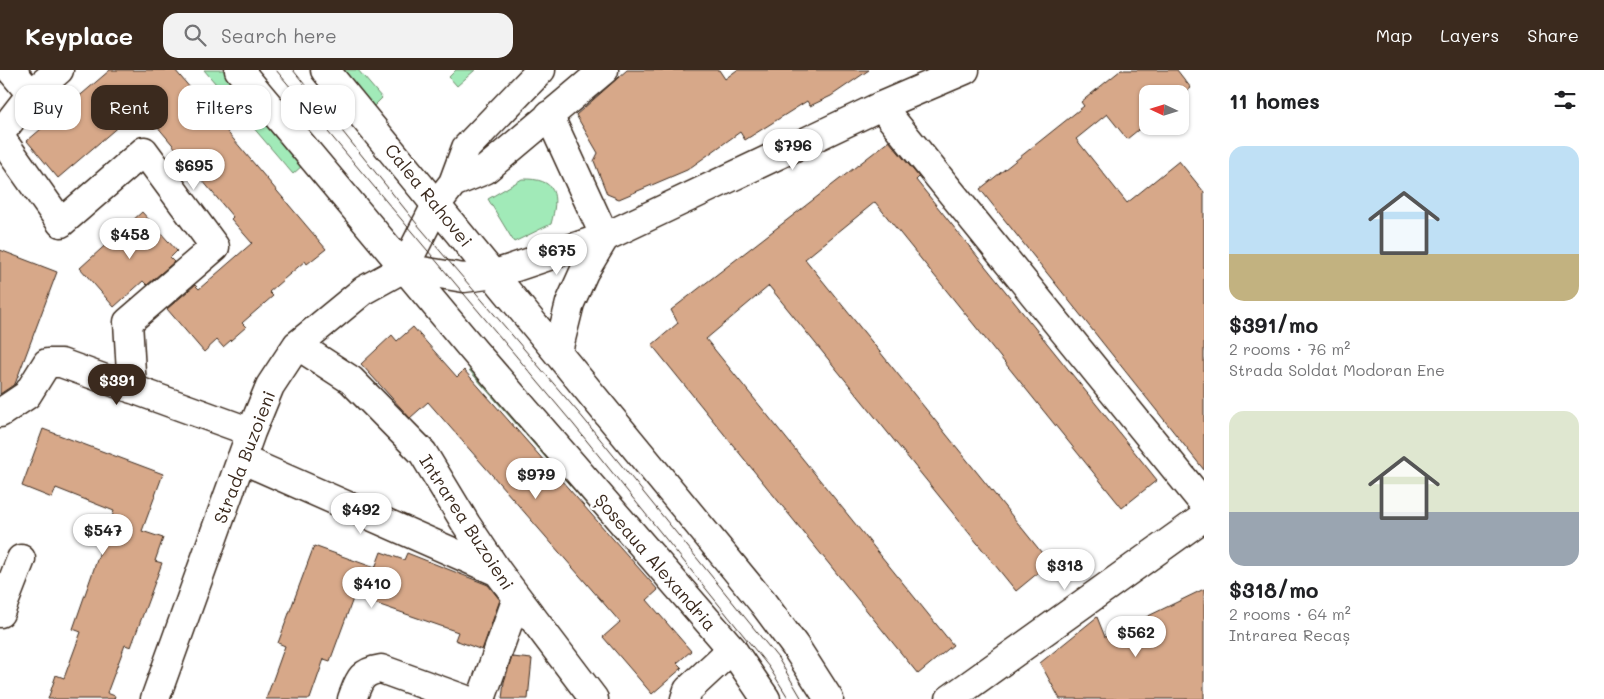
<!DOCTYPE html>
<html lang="en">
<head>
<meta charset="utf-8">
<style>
  body { margin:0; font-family:Mali,sans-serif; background:#f2f2f2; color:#202124; height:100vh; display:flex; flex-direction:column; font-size:19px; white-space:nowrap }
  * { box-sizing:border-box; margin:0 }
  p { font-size:16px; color:#757577 }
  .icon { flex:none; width:28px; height:28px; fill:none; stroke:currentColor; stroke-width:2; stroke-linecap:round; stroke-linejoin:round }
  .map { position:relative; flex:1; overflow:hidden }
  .sheet { display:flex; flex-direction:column; background:#fff; width:400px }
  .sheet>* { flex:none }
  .top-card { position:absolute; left:15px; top:15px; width:475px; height:45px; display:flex; gap:10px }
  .needle { width:32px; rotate:274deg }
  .controls { position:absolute; left:1139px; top:15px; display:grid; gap:10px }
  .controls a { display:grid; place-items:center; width:50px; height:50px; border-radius:10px; background:#fff; box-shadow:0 1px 4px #0004; font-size:25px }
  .price { position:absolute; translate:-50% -42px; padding:0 11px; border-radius:18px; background:#fff; color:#222; font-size:16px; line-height:32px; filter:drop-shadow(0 1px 2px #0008) }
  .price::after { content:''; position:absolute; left:50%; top:30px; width:15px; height:11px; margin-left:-8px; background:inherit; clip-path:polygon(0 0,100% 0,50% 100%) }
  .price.on { background:#3b2a1e; color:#fff }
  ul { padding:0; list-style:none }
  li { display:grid; align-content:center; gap:10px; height:265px; padding:0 25px }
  li span { display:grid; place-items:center; height:155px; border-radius:15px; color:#555 }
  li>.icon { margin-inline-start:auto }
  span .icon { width:90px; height:90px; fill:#fffc; stroke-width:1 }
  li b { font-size:21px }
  h2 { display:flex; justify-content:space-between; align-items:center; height:60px; padding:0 25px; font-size:21px }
  .tag { padding:0 18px; border-radius:15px; background:#fff; box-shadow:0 1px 4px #0004; font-size:18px; line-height:45px }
  .tag.on { background:#3b2a1e; color:#fff }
  header { display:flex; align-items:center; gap:30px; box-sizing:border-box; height:70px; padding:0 25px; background:#3b2a1e; color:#fff }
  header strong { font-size:24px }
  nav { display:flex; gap:28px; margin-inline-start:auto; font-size:18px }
  .search { width:350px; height:45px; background:#f2f2f2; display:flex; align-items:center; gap:12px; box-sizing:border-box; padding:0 18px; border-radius:15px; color:#757577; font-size:19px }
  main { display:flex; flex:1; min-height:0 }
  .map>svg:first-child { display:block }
</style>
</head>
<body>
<header>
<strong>Keyplace</strong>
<div class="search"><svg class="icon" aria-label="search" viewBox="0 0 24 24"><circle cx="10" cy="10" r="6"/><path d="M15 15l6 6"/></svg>Search here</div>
<nav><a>Map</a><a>Layers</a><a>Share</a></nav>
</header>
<main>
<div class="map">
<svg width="1204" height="629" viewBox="0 0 1204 629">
  <rect width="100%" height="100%" fill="#fff"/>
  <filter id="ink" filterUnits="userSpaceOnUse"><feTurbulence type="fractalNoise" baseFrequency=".02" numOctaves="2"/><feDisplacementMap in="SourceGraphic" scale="10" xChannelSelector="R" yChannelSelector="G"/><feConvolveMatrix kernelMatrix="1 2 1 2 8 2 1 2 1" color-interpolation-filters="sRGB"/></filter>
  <g filter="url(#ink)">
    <!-- green -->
    <path fill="#a1eab8" stroke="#6e8a6b" d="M 204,0 L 223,0 L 303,95 L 293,104 Z
      M 340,0 L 358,0 L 382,28 L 372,38 Z
      M 456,0 L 475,0 L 457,16 L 449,7 Z
      M 522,109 C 557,108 559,125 551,154 L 514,172 L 488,129 Z
      M 472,296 L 661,515 L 659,517 L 469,300 Z"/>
    <!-- building -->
    <path fill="#d7a889" stroke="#3b2a1e" d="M 110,0 L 175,0 L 326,179 L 307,194 L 305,191 L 269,222 L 273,226 L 242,253 L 246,257 L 223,277 L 217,270 L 204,282 L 167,239 L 195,215 L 199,219 L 252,173 L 231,149 L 233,147 L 141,37 L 58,108 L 27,71 Z
      M 627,0 L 719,0 L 725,9 L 737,0 L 869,0 L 831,26 L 810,36 L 807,31 L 745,70 L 740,62 L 687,100 L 619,129 L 607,124 L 594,91 L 598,83 L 576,45 Z
      M 1121,0 L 1177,0 L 1191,18 L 1180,27 L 1180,24 L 1148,24 L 1148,52 L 1127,69 L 1107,44 L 1076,69 L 1127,133 L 1179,91 L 1204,122 L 1204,400 L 980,119 L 1084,36 L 1081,32 Z
      M 889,71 L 919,107 L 916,110 L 1157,410 L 1122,438 L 875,132 L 805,189 L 1050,493 L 1016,521 L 769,216 L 706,269 L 953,575 L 918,604 L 652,275 L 678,253 L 671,240 Z
      M 142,142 L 177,181 L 170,188 L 174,192 L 147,215 L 143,211 L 114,237 L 80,198 Z
      M 0,180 L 57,202 L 15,314 L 0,324 Z
      M 413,257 L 457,307 L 464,300 L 658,520 L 647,530 L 691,581 L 677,593 L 682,598 L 652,624 L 603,567 L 620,552 L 492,405 L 428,332 L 410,348 L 361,294 L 392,265 L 397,271 Z
      M 43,359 L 163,404 L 142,461 L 163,468 L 155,491 L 162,493 L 131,577 L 125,575 L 107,623 L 115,626 L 114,629 L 48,629 L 56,605 L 64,608 L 81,562 L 73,559 L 114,441 L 56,418 L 52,428 L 22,416 Z
      M 314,476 L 375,498 L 381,482 L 404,490 L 407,483 L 488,515 L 500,530 L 482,580 L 455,570 L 458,562 L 354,526 L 330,591 L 324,589 L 310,629 L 266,629 L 285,576 L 278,573 Z
      M 1204,519 L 1204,629 L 1060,629 L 1040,593 L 1097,547 L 1105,567 Z
      M 512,587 L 532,589 L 528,629 L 502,629 L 504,612 Z"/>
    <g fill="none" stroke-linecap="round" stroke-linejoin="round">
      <defs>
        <path id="minor" d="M 11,0 L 31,24
          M 881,36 L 1204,434
          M 549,45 L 605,167
          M 0,64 L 31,24 L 59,0
          M 0,67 L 61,153 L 144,81 L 215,177 L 128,252 L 132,319
          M 453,113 L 485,100 L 604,0
          M 404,198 L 464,208 L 495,204 L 605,167 L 881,36 L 965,0
          M 404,198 L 436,135 L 453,113 L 466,78 L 541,0
          M 297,275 L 351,310 L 423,383 L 466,454 L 498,502 L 594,629
          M 0,343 L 27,325 L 47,293 L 61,293 L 251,362
          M 241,389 L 498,502
          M 0,543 L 21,489
          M 155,629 L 251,362 L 270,316 L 297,275 L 364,220 L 404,198
          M 352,629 C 359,611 360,602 381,599 L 464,629
          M 481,629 L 517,528
          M 685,629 L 688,620 L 732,579
          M 950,629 L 1204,447"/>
        <path id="major" d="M 239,0 L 474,281 L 732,579 L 766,629
          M 325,0 L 763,533 L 795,576 L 829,629
          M 558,281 L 570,233 L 584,202 L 605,167"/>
      </defs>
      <!-- minor casing -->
      <use href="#minor" stroke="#3b2a1e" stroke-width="31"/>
      <!-- major casing -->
      <use href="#major" stroke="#3b2a1e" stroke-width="31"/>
      <!-- minor -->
      <use href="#minor" stroke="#fff" stroke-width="28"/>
      <!-- major -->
      <use href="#major" stroke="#fff" stroke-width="28"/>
      <!-- tram -->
      <path stroke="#3b2a1e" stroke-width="1" d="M 276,0 L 574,355 L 769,597 L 789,629
        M 293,0 L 417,154 L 583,348 L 778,588 L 802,629"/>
    </g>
  </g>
  <g text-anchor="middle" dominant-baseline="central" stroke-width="5" stroke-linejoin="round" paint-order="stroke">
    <!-- street labels -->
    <g font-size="18" fill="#3b2a1e" stroke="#fff">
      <text transform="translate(429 125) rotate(51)">Calea Rahovei</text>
      <text transform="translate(244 387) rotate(-69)">Strada Buzoieni</text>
      <text transform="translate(467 452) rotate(57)">Intrarea Buzoieni</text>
      <text transform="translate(656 492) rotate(49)">Șoseaua Alexandria</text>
    </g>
  </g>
</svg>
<div class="controls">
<a><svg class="needle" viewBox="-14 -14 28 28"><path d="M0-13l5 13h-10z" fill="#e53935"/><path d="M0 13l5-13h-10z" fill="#757577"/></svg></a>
</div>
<b class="price" style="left:793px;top:101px">$796</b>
<b class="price" style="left:194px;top:121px">$695</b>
<b class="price" style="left:130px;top:190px">$458</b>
<b class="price" style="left:557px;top:206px">$675</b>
<b class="price on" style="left:117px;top:336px">$391</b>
<b class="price" style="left:536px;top:430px">$979</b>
<b class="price" style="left:361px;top:465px">$492</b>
<b class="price" style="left:103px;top:486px">$547</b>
<b class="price" style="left:1065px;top:521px">$318</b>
<b class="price" style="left:372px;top:539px">$410</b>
<b class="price" style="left:1136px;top:588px">$562</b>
<div class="top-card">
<a class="tag">Buy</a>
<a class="tag on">Rent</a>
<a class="tag">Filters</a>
<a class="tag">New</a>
</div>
</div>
<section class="sheet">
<h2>11 homes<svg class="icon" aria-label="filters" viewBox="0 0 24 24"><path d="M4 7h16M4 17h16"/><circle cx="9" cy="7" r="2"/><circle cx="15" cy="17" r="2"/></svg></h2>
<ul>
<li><span style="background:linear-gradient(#bfe0f5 70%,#c2b280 0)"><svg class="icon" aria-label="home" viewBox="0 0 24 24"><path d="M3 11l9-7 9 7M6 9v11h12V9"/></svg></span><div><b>$391/mo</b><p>2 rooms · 76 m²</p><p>Strada Soldat Modoran Ene</p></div></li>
<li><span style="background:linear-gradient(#dfe7d0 65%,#9aa5b1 0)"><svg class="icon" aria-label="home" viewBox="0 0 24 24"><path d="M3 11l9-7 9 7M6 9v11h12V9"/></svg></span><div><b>$318/mo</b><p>2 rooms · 64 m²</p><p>Intrarea Recaș</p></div></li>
</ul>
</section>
</main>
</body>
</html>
